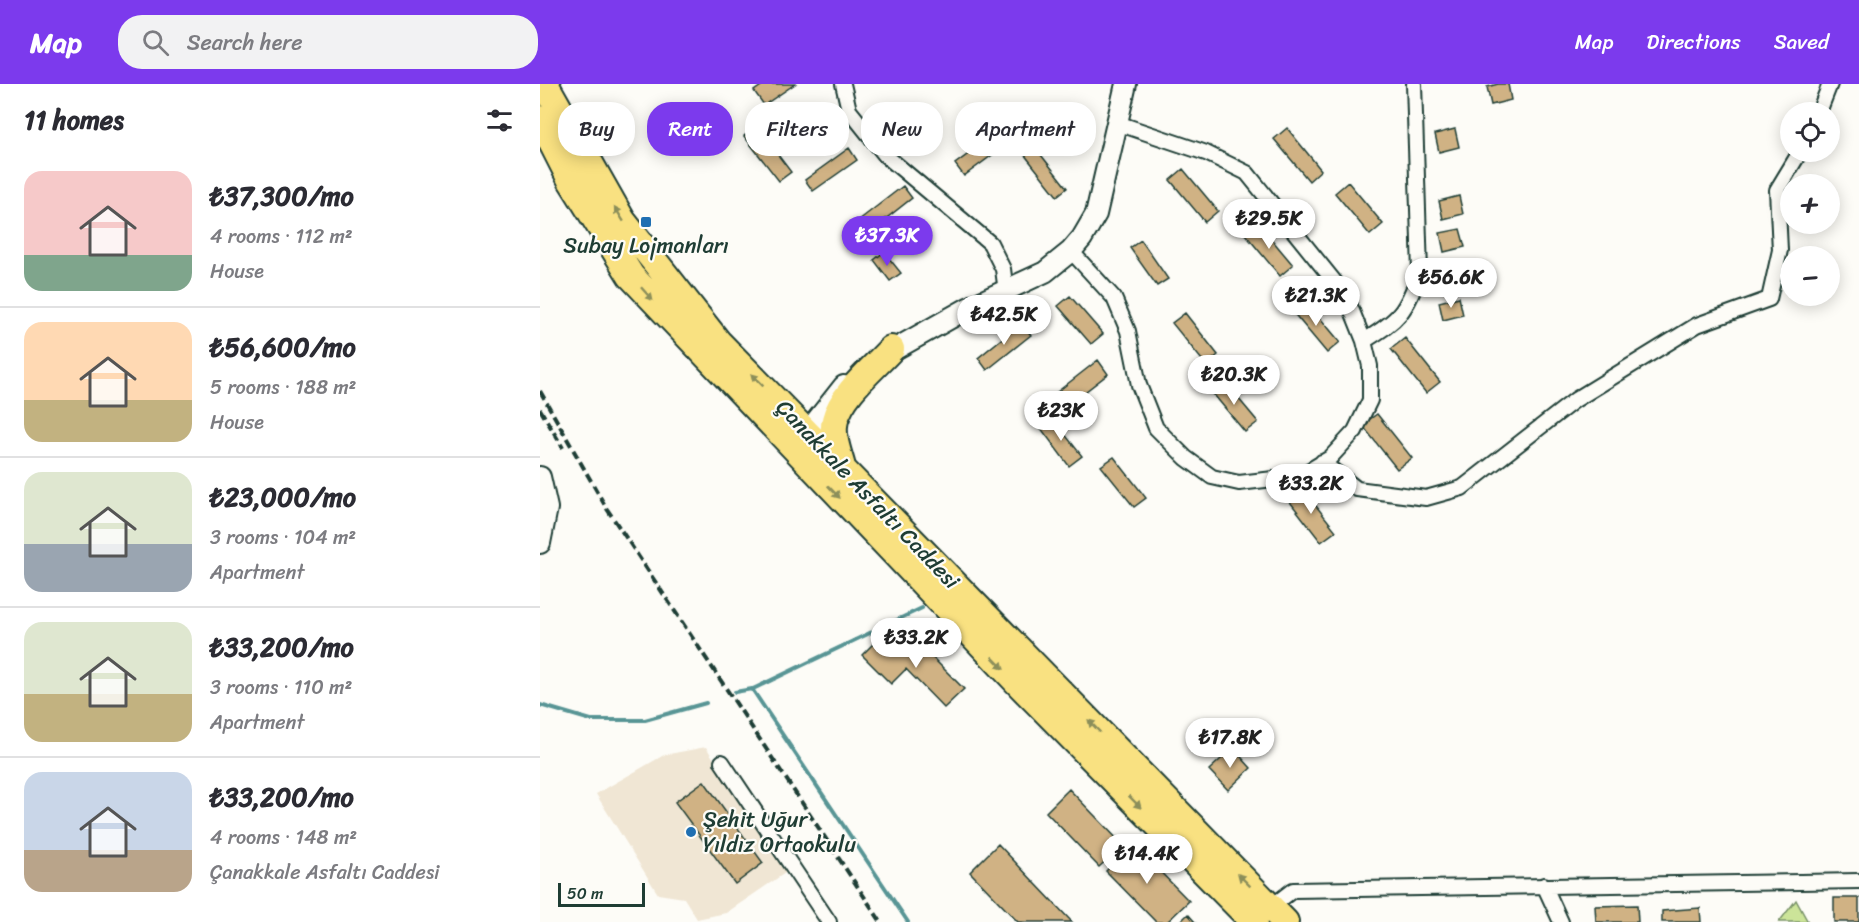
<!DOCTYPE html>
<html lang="en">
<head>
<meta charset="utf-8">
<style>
  body { margin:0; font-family:Sriracha,sans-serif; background:#f2f2f3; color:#2b2b33; height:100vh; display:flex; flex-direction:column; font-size:22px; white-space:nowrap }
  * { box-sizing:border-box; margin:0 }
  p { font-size:20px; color:#7c7c81 }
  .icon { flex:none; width:33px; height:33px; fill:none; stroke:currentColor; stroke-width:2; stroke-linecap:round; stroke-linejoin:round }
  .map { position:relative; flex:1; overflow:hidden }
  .drawer { display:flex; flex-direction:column; background:#fff; width:540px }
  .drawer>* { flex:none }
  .top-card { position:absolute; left:18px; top:18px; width:570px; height:54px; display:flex; gap:12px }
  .tools { position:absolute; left:1240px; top:18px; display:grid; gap:12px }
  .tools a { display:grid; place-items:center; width:60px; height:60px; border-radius:50%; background:#fff; box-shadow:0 3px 15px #0003; font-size:30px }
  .scale { position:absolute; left:18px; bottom:15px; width:87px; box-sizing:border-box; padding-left:6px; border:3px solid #1f3d34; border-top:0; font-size:16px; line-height:21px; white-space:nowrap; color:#1f3d34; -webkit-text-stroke:4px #fdfcf7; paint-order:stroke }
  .price { position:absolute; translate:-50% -51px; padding:0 14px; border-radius:21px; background:#fff; color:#222; font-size:20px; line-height:39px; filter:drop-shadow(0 2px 3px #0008) }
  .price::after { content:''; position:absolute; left:50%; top:36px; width:18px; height:14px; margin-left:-9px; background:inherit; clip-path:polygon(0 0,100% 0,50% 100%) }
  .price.active { background:#7c3aed; color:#fff }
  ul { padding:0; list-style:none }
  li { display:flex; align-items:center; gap:18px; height:150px; padding:0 24px }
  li+li { border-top:2px solid #e1e1e2 }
  li span { display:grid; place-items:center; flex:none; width:168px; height:120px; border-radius:18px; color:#555 }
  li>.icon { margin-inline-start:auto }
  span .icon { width:72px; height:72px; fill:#fffc; stroke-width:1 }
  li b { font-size:26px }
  h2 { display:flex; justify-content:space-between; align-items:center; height:72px; padding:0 24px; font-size:26px }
  .tag { padding:0 21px; border-radius:24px; background:#fff; box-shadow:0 3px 15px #0003; font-size:21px; line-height:54px }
  .tag.active { background:#7c3aed; color:#fff }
  header { display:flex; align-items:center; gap:36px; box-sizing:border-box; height:84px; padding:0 30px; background:#7c3aed; color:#fff }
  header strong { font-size:28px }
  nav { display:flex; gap:33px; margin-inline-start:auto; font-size:21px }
  .search { width:420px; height:54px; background:#f2f2f3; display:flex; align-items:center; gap:15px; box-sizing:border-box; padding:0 21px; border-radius:24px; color:#7c7c81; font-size:22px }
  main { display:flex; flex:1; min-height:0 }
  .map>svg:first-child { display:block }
</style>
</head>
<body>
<header>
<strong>Map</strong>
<div class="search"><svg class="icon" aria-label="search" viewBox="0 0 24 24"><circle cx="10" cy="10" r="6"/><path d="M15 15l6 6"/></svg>Search here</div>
<nav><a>Map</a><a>Directions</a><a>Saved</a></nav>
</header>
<main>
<section class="drawer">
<h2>11 homes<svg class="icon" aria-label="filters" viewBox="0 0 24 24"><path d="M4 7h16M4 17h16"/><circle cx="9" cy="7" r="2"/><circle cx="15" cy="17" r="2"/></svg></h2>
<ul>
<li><span style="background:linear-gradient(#f6c9c9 70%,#7fa58c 0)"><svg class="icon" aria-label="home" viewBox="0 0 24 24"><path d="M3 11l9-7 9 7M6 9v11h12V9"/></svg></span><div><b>₺37,300/mo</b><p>4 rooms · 112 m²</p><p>House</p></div></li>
<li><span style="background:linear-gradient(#ffd9b3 65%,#c2b280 0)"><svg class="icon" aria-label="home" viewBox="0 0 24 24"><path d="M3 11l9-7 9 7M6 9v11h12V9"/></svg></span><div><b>₺56,600/mo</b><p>5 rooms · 188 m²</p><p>House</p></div></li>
<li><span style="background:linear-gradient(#dfe7d0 60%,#9aa5b1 0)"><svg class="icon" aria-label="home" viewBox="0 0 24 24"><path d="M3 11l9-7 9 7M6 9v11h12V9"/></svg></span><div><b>₺23,000/mo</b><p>3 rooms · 104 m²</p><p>Apartment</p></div></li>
<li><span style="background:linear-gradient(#dfe7d0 60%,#c2b280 0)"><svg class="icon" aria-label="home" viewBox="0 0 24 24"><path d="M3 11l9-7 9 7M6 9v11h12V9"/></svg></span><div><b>₺33,200/mo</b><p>3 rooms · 110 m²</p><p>Apartment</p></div></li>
<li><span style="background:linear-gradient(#c9d6e8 65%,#b9a48a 0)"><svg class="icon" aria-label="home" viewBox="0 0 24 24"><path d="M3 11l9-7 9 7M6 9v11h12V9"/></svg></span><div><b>₺33,200/mo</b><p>4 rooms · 148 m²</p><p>Çanakkale Asfaltı Caddesi</p></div></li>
</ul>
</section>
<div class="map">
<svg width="1319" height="838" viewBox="0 0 1319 838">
  <rect width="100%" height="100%" fill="#fdfcf7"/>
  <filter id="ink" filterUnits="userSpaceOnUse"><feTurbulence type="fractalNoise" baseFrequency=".0167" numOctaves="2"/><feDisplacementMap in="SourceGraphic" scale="12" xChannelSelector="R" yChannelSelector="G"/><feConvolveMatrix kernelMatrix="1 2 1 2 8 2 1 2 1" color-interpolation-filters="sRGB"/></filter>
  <g filter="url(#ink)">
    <!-- built -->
    <path fill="#f0e6d4" d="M 166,663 L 248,787 L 186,829 L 157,835 L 144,814 L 118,810 L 56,710 L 124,671 Z"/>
    <!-- green -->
    <path fill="#cce499" stroke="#769066" stroke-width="1.5" d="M 1256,816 L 1268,838 L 1239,838 Z"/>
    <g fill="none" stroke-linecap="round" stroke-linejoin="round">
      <!-- stream -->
      <path stroke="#589595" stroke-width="4" d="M 213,605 L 382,524
        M 195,608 L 212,605 L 368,838
        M 0,621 L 51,636 L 105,636 L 166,619"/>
    </g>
    <!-- building -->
    <path fill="#d0b284" stroke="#1f3d34" stroke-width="1.5" d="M 224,0 L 255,0 L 224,21 L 214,7 Z
      M 958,0 L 968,0 L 971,16 L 951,21 L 947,3 Z
      M 216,42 L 251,88 L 239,97 L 204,52 Z
      M 747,44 L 781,86 L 769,97 L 734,55 Z
      M 915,45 L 919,63 L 899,68 L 895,50 Z
      M 458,48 L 467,60 L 424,92 L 415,80 Z
      M 494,62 L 527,104 L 517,112 L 484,70 Z
      M 309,64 L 317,76 L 273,107 L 265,96 Z
      M 643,85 L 678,127 L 665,138 L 630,96 Z
      M 808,98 L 843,140 L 830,151 L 795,109 Z
      M 363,102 L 372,114 L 329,148 L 319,136 Z
      M 919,112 L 923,130 L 903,135 L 899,117 Z
      M 718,139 L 753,181 L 740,192 L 705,150 Z
      M 920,145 L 925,163 L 904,168 L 900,149 Z
      M 601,156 L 628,195 L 617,202 L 590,164 Z
      M 344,168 L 361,189 L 350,197 L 334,176 Z
      M 530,212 L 563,250 L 551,260 L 518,222 Z
      M 919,213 L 923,231 L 903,236 L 899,218 Z
      M 765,216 L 800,258 L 787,269 L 752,227 Z
      M 645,229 L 678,271 L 666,281 L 632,239 Z
      M 481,239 L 491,251 L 447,286 L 438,274 Z
      M 865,254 L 900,298 L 886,309 L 851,265 Z
      M 558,276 L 568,290 L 528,321 L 517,308 Z
      M 683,296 L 718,338 L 705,348 L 670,306 Z
      M 837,330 L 872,374 L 857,385 L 822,341 Z
      M 512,334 L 542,372 L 529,382 L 500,343 Z
      M 574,373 L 606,414 L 594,423 L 561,382 Z
      M 761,403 L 796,447 L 781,458 L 747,414 Z
      M 380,548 L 390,557 L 383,564 L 424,605 L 404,624 L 366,585 L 351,600 L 322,571 L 333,560 L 342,568 L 348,562 L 356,571 Z
      M 693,664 L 711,684 L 688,706 L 669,686 Z
      M 164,697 L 223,779 L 195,800 L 135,718 Z
      M 529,705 L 583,761 L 559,783 L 506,728 Z
      M 458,760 L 532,838 L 478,838 L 430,788 Z
      M 593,760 L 649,817 L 627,838 L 616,838 L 566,787 Z
      M 1294,814 L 1319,814 L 1319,838 L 1294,838 Z
      M 1097,821 L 1098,838 L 1056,838 L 1055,822 Z
      M 1160,824 L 1161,838 L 1122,838 L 1122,827 Z
      M 648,830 L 655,838 L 640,838 Z"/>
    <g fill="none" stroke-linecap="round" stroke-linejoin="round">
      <defs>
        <path id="street" d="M 303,0 L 309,26 L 345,71 L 450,159 L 463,185 L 466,208
          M 1279,28 L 1290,0
          M 531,167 L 574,214 L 588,247 L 599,301 L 616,344 L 646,374 L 672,393 L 699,399 L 760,392 L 790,374 L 815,347 L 830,316 L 830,282 L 824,257 L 806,212 L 707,89 L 666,69 L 577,39
          M 824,257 C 860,235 866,228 880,188 L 874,0
          M 782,378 L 817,405 L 886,414 L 922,404 L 1035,316 L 1157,241 L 1229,215 L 1240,166 L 1237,106 L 1260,68
          M 182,678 L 289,838
          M 1004,801 L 1021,838
          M 731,823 L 753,806 L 1319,797"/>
        <path id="secondary" d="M 341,273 L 430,223 L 505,188 L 531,167 L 542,154 L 556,130 L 586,0
          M 259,359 L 304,302
          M 0,393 L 7,424 L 0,459"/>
        <path id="highway" d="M 5,0 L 82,136 L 178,258 L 745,838
          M 0,35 L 31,96 L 91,192 L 482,603 L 714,838
          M 302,383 C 298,368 291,351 295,336 C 302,309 333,285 351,265"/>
      </defs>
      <!-- street casing -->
      <use href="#street" stroke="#1f3d34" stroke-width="18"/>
      <!-- secondary casing -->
      <use href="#secondary" stroke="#1f3d34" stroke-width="24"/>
      <!-- highway casing -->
      <use href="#highway" stroke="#1f3d34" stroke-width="30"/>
      <!-- street -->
      <use href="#street" stroke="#fdfcf7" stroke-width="14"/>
      <!-- secondary -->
      <use href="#secondary" stroke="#fdfcf7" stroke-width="20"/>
      <!-- highway -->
      <use href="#highway" stroke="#f9e181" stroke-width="26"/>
      <!-- rail -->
      <path stroke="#1f3d34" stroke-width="4" stroke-dasharray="9 4.5" stroke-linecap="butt" d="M 0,307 L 67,425 L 341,838
        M 0,325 L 23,364"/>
    </g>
    <!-- one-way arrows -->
    <defs><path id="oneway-solid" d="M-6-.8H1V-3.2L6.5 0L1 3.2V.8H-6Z" transform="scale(1.5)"/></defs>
    <g fill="#8c8f5a">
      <use href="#oneway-solid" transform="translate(79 130) rotate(-122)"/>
      <use href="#oneway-solid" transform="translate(107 210) rotate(48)"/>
      <use href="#oneway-solid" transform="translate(217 296) rotate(-135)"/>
      <use href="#oneway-solid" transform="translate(294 408) rotate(46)"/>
      <use href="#oneway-solid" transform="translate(458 579) rotate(46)"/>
      <use href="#oneway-solid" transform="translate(554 642) rotate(-134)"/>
      <use href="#oneway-solid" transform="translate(595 718) rotate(45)"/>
      <use href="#oneway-solid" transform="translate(704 796) rotate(-135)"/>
    </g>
  </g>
  <!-- markers -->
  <g fill="#1f6fb2" stroke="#fdfcf7" stroke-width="2">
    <rect x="100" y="132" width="12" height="12" rx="3"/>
    <circle cx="151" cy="748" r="6"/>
  </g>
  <g text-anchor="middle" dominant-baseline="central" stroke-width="4.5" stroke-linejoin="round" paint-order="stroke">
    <!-- poi labels -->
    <g font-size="22" fill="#1f3d34" stroke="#fdfcf7">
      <text x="106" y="161">Subay Lojmanları</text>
      <text x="163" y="735" text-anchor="start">Şehit Uğur<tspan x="163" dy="25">Yıldız Ortaokulu</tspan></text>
    </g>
    <!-- street labels -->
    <g font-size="22" fill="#1f3d34" stroke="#fdfcf7">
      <text transform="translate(328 410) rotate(46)">Çanakkale Asfaltı Caddesi</text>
    </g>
  </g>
</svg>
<div class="tools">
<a><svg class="icon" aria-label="locate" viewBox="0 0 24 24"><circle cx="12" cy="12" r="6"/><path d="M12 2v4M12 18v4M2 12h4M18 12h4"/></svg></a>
<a>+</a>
<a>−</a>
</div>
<div class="scale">50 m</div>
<b class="price" style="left:729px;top:166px">₺29.5K</b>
<b class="price active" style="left:347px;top:183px">₺37.3K</b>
<b class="price" style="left:911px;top:225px">₺56.6K</b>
<b class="price" style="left:776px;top:243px">₺21.3K</b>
<b class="price" style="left:464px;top:262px">₺42.5K</b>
<b class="price" style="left:694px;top:322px">₺20.3K</b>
<b class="price" style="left:521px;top:358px">₺23K</b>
<b class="price" style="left:771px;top:431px">₺33.2K</b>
<b class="price" style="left:376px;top:585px">₺33.2K</b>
<b class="price" style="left:690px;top:685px">₺17.8K</b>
<b class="price" style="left:607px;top:801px">₺14.4K</b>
<div class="top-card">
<a class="tag">Buy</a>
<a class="tag active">Rent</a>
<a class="tag">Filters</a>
<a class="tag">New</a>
<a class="tag">Apartment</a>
</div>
</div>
</main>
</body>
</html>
